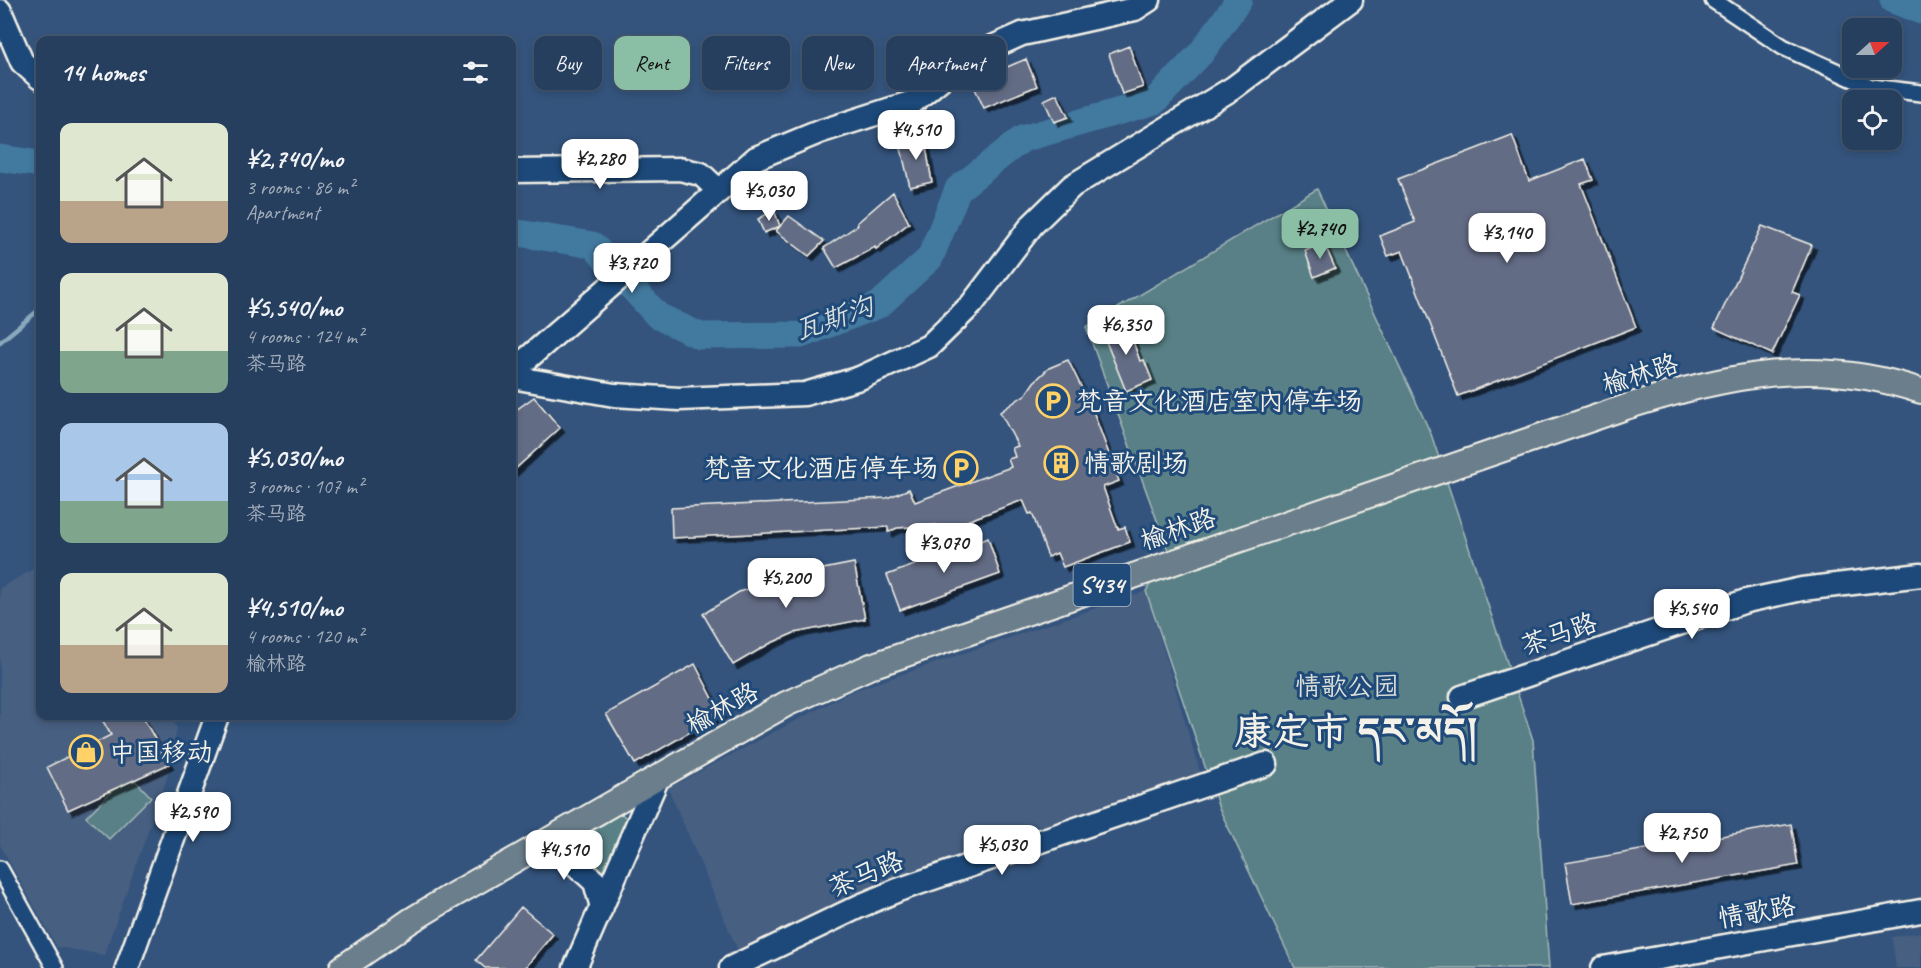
<!DOCTYPE html>
<html lang="en">
<head>
<meta charset="utf-8">
<style>
  body { margin:0; font-family:Caveat,"LXGW WenKai TC","Noto Serif Tibetan",sans-serif; background:#334a67; color:#f1f3f6; height:100vh; display:flex; flex-direction:column; font-size:22px; white-space:nowrap }
  * { box-sizing:border-box; margin:0 }
  p { font-size:20px; color:#a4afbc }
  .icon { flex:none; width:33px; height:33px; fill:none; stroke:currentColor; stroke-width:2; stroke-linecap:round; stroke-linejoin:round }
  .map { position:relative; flex:1; overflow:hidden }
  .drawer { position:absolute; left:36px; top:36px; width:480px; height:684px; display:flex; flex-direction:column; background:#273f5e; border-radius:12px; box-shadow:0 3px 9px #0003,0 0 0 2px #435873 }
  .drawer>* { flex:none }
  .guide { position:absolute; left:534px; top:36px; width:570px; height:54px; display:flex; gap:12px }
  .needle { width:39px; rotate:69deg }
  .tools { position:absolute; left:1842px; top:18px; display:grid; gap:12px }
  .tools a { display:grid; place-items:center; width:60px; height:60px; border-radius:12px; background:#273f5e; box-shadow:0 3px 9px #0003,0 0 0 2px #435873; font-size:30px }
  .price { position:absolute; translate:-50% -51px; padding:0 14px; border-radius:12px; background:#fff; color:#222; font-size:20px; line-height:39px; filter:drop-shadow(0 2px 3px #0008) }
  .price::after { content:''; position:absolute; left:50%; top:36px; width:18px; height:14px; margin-left:-9px; background:inherit; clip-path:polygon(0 0,100% 0,50% 100%) }
  .price.active { background:#8abfa5; color:#111 }
  ul { padding:0; list-style:none }
  li { display:flex; align-items:center; gap:18px; height:150px; padding:0 24px }
  li span { display:grid; place-items:center; flex:none; width:168px; height:120px; border-radius:12px; color:#555 }
  li>.icon { margin-inline-start:auto }
  span .icon { width:72px; height:72px; fill:#fffc; stroke-width:1 }
  li b { font-size:26px }
  h2 { display:flex; justify-content:space-between; align-items:center; height:72px; padding:0 24px; font-size:26px }
  .chip { padding:0 21px; border-radius:12px; background:#273f5e; box-shadow:0 3px 9px #0003,0 0 0 2px #435873; font-size:21px; line-height:54px }
  .chip.active { background:#8abfa5; color:#111 }
  .map>svg:first-child { display:block }
</style>
</head>
<body>
<div class="map">
<svg width="1921" height="968" viewBox="0 0 1921 968">
  <defs>
    <filter id="shadow"><feDropShadow dx="4.5" dy="4.5" stdDeviation="0" flood-color="#0009"/></filter>
  </defs>
  <rect width="100%" height="100%" fill="#34547d"/>
  <filter id="ink" filterUnits="userSpaceOnUse"><feTurbulence type="fractalNoise" baseFrequency=".0167" numOctaves="2"/><feDisplacementMap in="SourceGraphic" scale="12" xChannelSelector="R" yChannelSelector="G"/><feConvolveMatrix kernelMatrix="1 2 1 2 8 2 1 2 1" color-interpolation-filters="sRGB"/></filter>
  <g filter="url(#ink)">
    <!-- built -->
    <path fill="#465e81" d="M 40,565 L 40,716 L 170,716 L 177,728 L 168,775 L 104,955 L 57,947 L 0,845 L 0,588 Z
      M 1146,591 L 1201,775 L 928,866 L 738,951 L 668,788 L 850,692 Z
      M 1921,932 L 1921,968 L 1896,968 L 1892,937 Z"/>
    <!-- green -->
    <path fill="#588086" stroke="#a6b8b7" stroke-width="1.5" d="M 1317,189 L 1431,434 L 1533,740 L 1549,968 L 1295,968 L 1219,808 L 1146,591 L 1169,553 L 1086,327 Z
      M 129,774 L 151,797 L 109,839 L 86,817 Z
      M 622,814 L 627,819 L 608,869 L 600,874 L 573,849 L 575,842 L 618,815 Z"/>
    <g fill="none" stroke-linecap="round" stroke-linejoin="round">
      <!-- stream -->
      <path stroke="#89a9bc" stroke-width="4.5" d="M 0,342 L 40,309"/>
      <!-- river -->
      <path stroke="#42799f" stroke-width="27" d="M 1893,0 L 1921,11
        M 0,158 L 40,164
        M 512,232 L 593,245 L 658,316 L 700,336 L 801,335 L 879,305 L 930,258 L 958,189 L 1022,139 L 1155,101 L 1201,53 L 1239,0"/>
    </g>
    <!-- building -->
    <path fill="#646c85" stroke="#f4f1e8" stroke-width="1.5" filter="url(#shadow)" d="M 1129,46 L 1143,87 L 1122,94 L 1109,54 Z
      M 1026,59 L 1037,86 L 984,108 L 972,82 Z
      M 1057,94 L 1068,117 L 1054,122 L 1044,100 Z
      M 924,135 L 932,182 L 910,187 L 899,140 Z
      M 1512,135 L 1529,181 L 1585,159 L 1593,180 L 1581,184 L 1636,327 L 1458,396 L 1402,251 L 1388,256 L 1380,236 L 1415,222 L 1398,179 Z
      M 893,192 L 909,223 L 876,249 L 875,247 L 836,268 L 824,248 L 858,225 L 857,223 Z
      M 774,210 L 780,226 L 764,233 L 758,219 Z
      M 789,216 L 824,241 L 809,256 L 776,231 Z
      M 1762,226 L 1812,245 L 1792,292 L 1800,295 L 1772,354 L 1714,328 Z
      M 1324,243 L 1335,268 L 1314,277 L 1305,251 Z
      M 1126,322 L 1140,361 L 1144,360 L 1152,380 L 1126,391 L 1101,329 Z
      M 1068,360 L 1093,411 L 1119,481 L 1103,487 L 1118,529 L 1125,527 L 1130,542 L 1063,567 L 1057,553 L 1048,557 L 1032,513 L 1029,514 L 1023,500 L 940,531 L 937,525 L 897,528 L 888,532 L 888,527 L 672,538 L 671,508 L 887,498 L 909,489 L 915,502 L 1011,467 L 1008,459 L 1015,457 L 1012,448 L 1018,446 L 1000,412 L 1026,394 L 1034,382 L 1049,368 Z
      M 534,397 L 560,428 L 512,472 L 512,413 Z
      M 988,538 L 1000,574 L 900,610 L 887,575 Z
      M 854,563 L 865,619 L 794,633 L 769,644 L 733,665 L 703,614 L 739,592 L 783,577 Z
      M 695,664 L 721,714 L 635,764 L 606,714 Z
      M 100,716 L 142,716 L 169,764 L 68,810 L 47,767 L 111,735 Z
      M 1791,824 L 1798,865 L 1572,904 L 1565,863 Z
      M 521,907 L 553,934 L 525,968 L 485,968 L 476,960 Z"/>
    <g fill="none" stroke-linecap="round" stroke-linejoin="round">
      <defs>
        <path id="street" d="M 1713,0 L 1783,47 L 1871,87 L 1921,93
          M 0,869 L 55,968"/>
        <path id="secondary" d="M 0,11 L 22,62 L 40,78
          M 512,171 L 680,169 L 701,174 L 719,191 L 512,372
          M 719,191 L 756,158 L 819,132 L 913,102 L 965,59 L 1022,34 L 1135,9 L 1149,0
          M 512,377 L 614,395 L 679,399 L 805,394 L 860,378 L 929,346 L 972,304 L 1032,225 L 1072,186 L 1233,88 L 1351,0
          M 1462,697 L 1746,601 L 1802,589 L 1921,575
          M 534,848 L 562,852 L 595,882 L 602,907
          M 127,968 L 217,716
          M 575,968 L 658,777
          M 731,968 L 860,906 L 898,890 L 1266,764
          M 1603,968 L 1921,911"/>
        <path id="primary" d="M 342,968 L 410,921 L 448,898 L 742,729 L 786,704 L 871,666 L 1626,407 C 1729,375 1816,355 1921,391"/>
      </defs>
      <!-- street casing -->
      <use href="#street" stroke="#f4f1e8" stroke-width="20"/>
      <!-- secondary casing -->
      <use href="#secondary" stroke="#f4f1e8" stroke-width="27"/>
      <!-- primary casing -->
      <use href="#primary" stroke="#f4f1e8" stroke-width="28"/>
      <!-- street -->
      <use href="#street" stroke="#1f4a7a" stroke-width="15"/>
      <!-- secondary -->
      <use href="#secondary" stroke="#1f4a7a" stroke-width="22"/>
      <!-- primary -->
      <use href="#primary" stroke="#6b7e8b" stroke-width="24"/>
    </g>
  </g>
  <!-- icons -->
  <defs>
    <symbol id="parking-ring" viewBox="-11 -11 22 22"><circle r="9.5" fill="#1f4a7a" stroke="#ffd166" stroke-width="1.5"/><path d="M-3.5-5.5H1a3.5 3.5 0 0 1 0 7H-1V5.5H-3.5ZM-1-3.4V-.6H.8a1.4 1.4 0 0 0 0-2.8Z" fill="#ffd166"/></symbol>
    <symbol id="building-ring" viewBox="-11 -11 22 22"><circle r="9.5" fill="#1f4a7a" stroke="#ffd166" stroke-width="1.5"/><path d="M-4-6H4V6H1V3H-1V6H-4ZM-2.5-4.3h1.7v1.8h-1.7ZM.8-4.3h1.7v1.8H.8ZM-2.5-1h1.7V.8h-1.7ZM.8-1h1.7V.8H.8Z" fill="#ffd166"/></symbol>
    <symbol id="shop-ring" viewBox="-11 -11 22 22"><circle r="9.5" fill="#1f4a7a" stroke="#ffd166" stroke-width="1.5"/><path d="M-5-2.5h2.3a2.7 3.5 0 0 1 5.4 0H5L5.5 6h-11ZM-1.5-2.5h3a1.5 2.3 0 0 0-3 0Z" fill="#ffd166"/></symbol>
  </defs>
  <g fill-rule="evenodd">
    <use href="#parking-ring" x="1034" y="382" width="38" height="38"/>
    <use href="#building-ring" x="1042" y="444" width="38" height="38"/>
    <use href="#parking-ring" x="942" y="449" width="38" height="38"/>
    <use href="#shop-ring" x="67" y="733" width="38" height="38"/>
  </g>
  <g text-anchor="middle" dominant-baseline="central" stroke-width="6" stroke-linejoin="round" paint-order="stroke">
    <!-- shield labels -->
    <rect fill="#1f4a7a" stroke="#b4bfc7" stroke-width="1.5" x="1073.5" y="564" width="57" height="42" rx="4.5"/>
    <g font-size="24" font-weight="bold" fill="#f4f1e8">
      <text x="1102" y="585">S434</text>
    </g>
    <!-- street labels -->
    <g font-size="26" fill="#f4f1e8" stroke="#1f4a7a">
      <text transform="translate(1640 374) rotate(-17)">榆林路</text>
      <text transform="translate(1178 529) rotate(-19)">榆林路</text>
      <text transform="translate(1559 634) rotate(-19)">茶马路</text>
      <text transform="translate(722 708) rotate(-29)">榆林路</text>
      <text transform="translate(866 874) rotate(-23)">茶马路</text>
      <text transform="translate(1757 912) rotate(-10)">情歌路</text>
    </g>
    <!-- poi labels -->
    <g font-size="26" fill="#f4f1e8" stroke="#1f4a7a" text-anchor="start">
      <text x="1076" y="401">梵音文化酒店室内停车场</text>
      <text x="1084" y="463">情歌剧场</text>
      <text x="938" y="468" text-anchor="end">梵音文化酒店停车场</text>
      <text x="109" y="752">中国移动</text>
    </g>
    <!-- park labels -->
    <g font-size="26" fill="#dde0d9" stroke="#1f4a7a">
      <text x="1347" y="686">情歌公园</text>
    </g>
    <!-- water labels -->
    <g font-size="27" font-style="italic" fill="#d9dfdd" stroke="#1f4a7a">
      <text transform="translate(834 318) rotate(-19)">瓦斯沟</text>
    </g>
    <!-- town labels -->
    <g font-size="38" font-weight="bold" fill="#f4f1e8" stroke="#1f4a7a">
      <text x="1356" y="731">康定市 དར་མདོ།</text>
    </g>
  </g>
</svg>
<div class="tools">
<a><svg class="needle" viewBox="-14 -14 28 28"><path d="M0-13l5 13h-10z" fill="#e53935"/><path d="M0 13l5-13h-10z" fill="#a4afbc"/></svg></a>
<a><svg class="icon" aria-label="locate" viewBox="0 0 24 24"><circle cx="12" cy="12" r="6"/><path d="M12 2v4M12 18v4M2 12h4M18 12h4"/></svg></a>
</div>
<b class="price" style="left:916px;top:161px">¥4,510</b>
<b class="price" style="left:600px;top:190px">¥2,280</b>
<b class="price" style="left:769px;top:222px">¥5,030</b>
<b class="price active" style="left:1320px;top:260px">¥2,740</b>
<b class="price" style="left:1507px;top:264px">¥3,140</b>
<b class="price" style="left:632px;top:294px">¥3,720</b>
<b class="price" style="left:1126px;top:356px">¥6,350</b>
<b class="price" style="left:944px;top:574px">¥3,070</b>
<b class="price" style="left:786px;top:609px">¥5,200</b>
<b class="price" style="left:1692px;top:640px">¥5,540</b>
<b class="price" style="left:193px;top:843px">¥2,590</b>
<b class="price" style="left:1682px;top:864px">¥2,750</b>
<b class="price" style="left:1002px;top:876px">¥5,030</b>
<b class="price" style="left:564px;top:881px">¥4,510</b>
<div class="guide">
<a class="chip">Buy</a>
<a class="chip active">Rent</a>
<a class="chip">Filters</a>
<a class="chip">New</a>
<a class="chip">Apartment</a>
</div>
<section class="drawer">
<h2>14 homes<svg class="icon" aria-label="filters" viewBox="0 0 24 24"><path d="M4 7h16M4 17h16"/><circle cx="9" cy="7" r="2"/><circle cx="15" cy="17" r="2"/></svg></h2>
<ul>
<li><span style="background:linear-gradient(#dfe7d0 65%,#b9a48a 0)"><svg class="icon" aria-label="home" viewBox="0 0 24 24"><path d="M3 11l9-7 9 7M6 9v11h12V9"/></svg></span><div><b>¥2,740/mo</b><p>3 rooms · 86 m²</p><p>Apartment</p></div></li>
<li><span style="background:linear-gradient(#dfe7d0 65%,#7fa58c 0)"><svg class="icon" aria-label="home" viewBox="0 0 24 24"><path d="M3 11l9-7 9 7M6 9v11h12V9"/></svg></span><div><b>¥5,540/mo</b><p>4 rooms · 124 m²</p><p>茶马路</p></div></li>
<li><span style="background:linear-gradient(#a9c7e8 65%,#7fa58c 0)"><svg class="icon" aria-label="home" viewBox="0 0 24 24"><path d="M3 11l9-7 9 7M6 9v11h12V9"/></svg></span><div><b>¥5,030/mo</b><p>3 rooms · 107 m²</p><p>茶马路</p></div></li>
<li><span style="background:linear-gradient(#dfe7d0 60%,#b9a48a 0)"><svg class="icon" aria-label="home" viewBox="0 0 24 24"><path d="M3 11l9-7 9 7M6 9v11h12V9"/></svg></span><div><b>¥4,510/mo</b><p>4 rooms · 120 m²</p><p>榆林路</p></div></li>
</ul>
</section>
</div>
</body>
</html>
